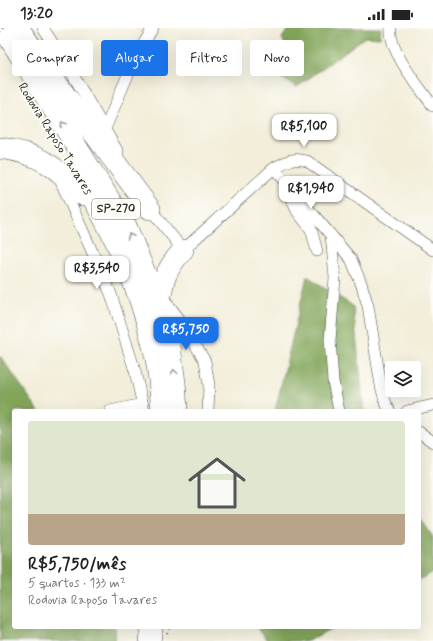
<!DOCTYPE html>
<html lang="pt">
<head>
<meta charset="utf-8">
<style>
  body { margin:0; font-family:Mynerve,sans-serif; background:#f6f6f6; color:#222; height:100vh; display:flex; flex-direction:column; font-size:15px; white-space:nowrap }
  * { box-sizing:border-box; margin:0 }
  p { font-size:13px; color:#767676 }
  .icon { flex:none; width:22px; height:22px; fill:none; stroke:currentColor; stroke-width:2; stroke-linecap:round; stroke-linejoin:round }
  .map { position:relative; flex:1; overflow:hidden }
  .drawer { position:absolute; left:12px; top:381px; width:409px; height:220px; display:flex; flex-direction:column; background:#fff; border-radius:4px; box-shadow:0 4px 16px #0002 }
  .drawer>* { flex:none }
  .banner { position:absolute; left:12px; top:12px; width:409px; height:36px; display:flex; gap:8px }
  .buttons { position:absolute; left:385px; top:333px; display:grid; gap:8px }
  .buttons a { display:grid; place-items:center; width:36px; height:36px; border-radius:4px; background:#fff; box-shadow:0 4px 16px #0002; font-size:20px }
  .price { position:absolute; translate:-50% -34px; padding:0 9px; border-radius:8px; background:#fff; color:#222; font-size:13px; line-height:26px; filter:drop-shadow(0 1px 2px #0008) }
  .price::after { content:''; position:absolute; left:50%; top:24px; width:12px; height:9px; margin-left:-6px; background:inherit; clip-path:polygon(0 0,100% 0,50% 100%) }
  .price.active { background:#1a73e8; color:#fff }
  ul { padding:0; list-style:none }
  li { display:grid; align-content:center; gap:8px; height:212px; padding:0 16px }
  li+li { border-top:1px solid #e0e0e0 }
  li span { display:grid; place-items:center; height:124px; border-radius:4px; color:#555 }
  li>.icon { margin-inline-start:auto }
  span .icon { width:72px; height:72px; fill:#fffc; stroke-width:1 }
  li b { font-size:17px }
  .chip { padding:0 14px; border-radius:4px; background:#fff; box-shadow:0 4px 16px #0002; font-size:14px; line-height:36px }
  .chip.active { background:#1a73e8; color:#fff }
  .status { display:flex; justify-content:space-between; align-items:center; height:28px; padding:0 20px; background:#fff; direction:ltr }
  .status svg { height:11px; fill:currentColor }
  .map>svg:first-child { display:block }
</style>
</head>
<body>
<div class="status"><b>13:20</b><svg viewBox="0 0 49 12"><path d="M0 12V9h3v3zM5 12V6h3v6zM10 12V3h3v9zM15 12V0h3v12zM26 1h20v11H26zM47 4h2v5h-2z"/></svg></div>
<div class="map">
<svg width="433" height="613" viewBox="0 0 433 613">
  <rect width="100%" height="100%" fill="#fdfcf7"/>
  <filter id="ink" filterUnits="userSpaceOnUse"><feTurbulence type="fractalNoise" baseFrequency=".025" numOctaves="2"/><feDisplacementMap in="SourceGraphic" scale="8" xChannelSelector="R" yChannelSelector="G"/><feConvolveMatrix kernelMatrix="1 2 1 2 8 2 1 2 1" color-interpolation-filters="sRGB"/></filter>
  <filter id="wash" filterUnits="userSpaceOnUse"><feTurbulence type="fractalNoise" baseFrequency=".012" numOctaves="4" result="noise"/><feDisplacementMap in="SourceGraphic" scale="16" xChannelSelector="R" yChannelSelector="G"/><feGaussianBlur stdDeviation="0.9" result="paint"/><feColorMatrix in="noise" values="0 0 0 0 0 0 0 0 0 0 0 0 0 0 0 0 0 1.4 0 .05"/><feComposite in="paint" operator="in"/></filter>
  <g filter="url(#wash)">
    <rect width="100%" height="100%" fill="#f3eeda"/>
    <!-- forest -->
    <path fill="#82a55a" stroke="#566842" d="M 289,0 L 381,0 L 380,10 L 365,9 L 297,59 L 276,47 L 287,21 L 282,10 Z
      M 307,248 L 353,278 L 364,383 L 275,383 Z
      M 0,328 L 39,383 L 14,383 L 14,599 L 115,599 L 114,613 L 0,613 Z
      M 419,488 L 433,509 L 433,544 L 419,552 Z
      M 257,599 L 334,599 L 308,613 L 269,613 Z"/>
  </g>
  <g filter="url(#ink)">
    <g fill="none" stroke-linecap="round" stroke-linejoin="round">
      <defs>
        <path id="street" d="M 43,0 L 73,47 L 118,124
          M 391,0 C 388,23 420,60 433,78
          M 105,101 L 135,30 L 153,0
          M 274,140 L 351,231 L 361,255 L 368,278 L 381,358 L 385,373 L 390,383
          M 61,154 L 111,266 L 135,343 L 144,383
          M 287,161 L 297,183 L 311,201 L 317,223
          M 148,178 L 183,222 L 274,140 C 287,133 292,129 307,133 L 433,222
          M 331,207 L 335,250 L 330,312 L 333,353 L 339,383
          M 161,267 L 180,292 L 205,333 L 209,357 L 208,383
          M 110,383 L 143,376
          M 407,383 L 433,377
          M 419,404 L 433,414"/>
        <path id="highway" d="M 3,0 L 126,198 L 159,279 L 170,318 L 175,355 L 177,383
          M 20,2 L 51,48 L 150,181
          M 0,120 C 38,125 57,138 82,167
          M 76,143 C 111,197 140,260 154,322 C 159,341 160,364 162,383
          M 159,278 C 163,252 165,242 183,222
          M 150,613 L 152,599"/>
      </defs>
      <!-- street casing -->
      <use href="#street" stroke="#494845" stroke-width="12"/>
      <!-- highway casing -->
      <use href="#highway" stroke="#494845" stroke-width="22"/>
      <!-- path -->
      <path stroke="#494845" stroke-width="2" stroke-dasharray="1 3" stroke-linecap="butt" d="M 167,605 L 170,599"/>
      <!-- street -->
      <use href="#street" stroke="#fff" stroke-width="11"/>
      <!-- highway -->
      <use href="#highway" stroke="#fff" stroke-width="21"/>
      <!-- path-bridge -->
      <path stroke="#494845" stroke-width="2" stroke-dasharray="1 3" stroke-linecap="butt" d="M 0,4 L 3,0"/>
    </g>
    <!-- one-way arrows -->
    <defs><path id="oneway-chevron" d="M-2-3.5L2.5 0L-2 3.5" fill="none" stroke-width="1.6" stroke-linecap="round" stroke-linejoin="round"/></defs>
    <g stroke="#a0a0a0">
      <use href="#oneway-chevron" transform="translate(63 96) rotate(-122)"/>
      <use href="#oneway-chevron" transform="translate(130 208) rotate(-114)"/>
      <use href="#oneway-chevron" transform="translate(174 344) rotate(-98)"/>
    </g>
  </g>
  <g text-anchor="middle" dominant-baseline="central" stroke-width="4" stroke-linejoin="round" paint-order="stroke">
    <!-- shield labels -->
    <rect fill="#fdfcf7" stroke="#6a6a68" stroke-width="1" x="92" y="171" width="48" height="20" rx="3"/>
    <g font-size="12" font-weight="bold" fill="#2b2b2b">
      <text x="116" y="181">SP-270</text>
    </g>
    <!-- street labels -->
    <g font-size="13" fill="#2b2b2b" stroke="#fdfcf7">
      <text transform="translate(55 111) rotate(58)">Rodovia Raposo Tavares</text>
    </g>
  </g>
</svg>
<div class="buttons">
<a><svg class="icon" aria-label="layers" viewBox="0 0 24 24"><path d="M12 4l9 5-9 5-9-5zM3 14l9 5 9-5"/></svg></a>
</div>
<b class="price" style="left:304px;top:120px">R$5,100</b>
<b class="price" style="left:311px;top:182px">R$1,940</b>
<b class="price" style="left:97px;top:262px">R$3,540</b>
<b class="price active" style="left:186px;top:323px">R$5,750</b>
<div class="banner">
<a class="chip">Comprar</a>
<a class="chip active">Alugar</a>
<a class="chip">Filtros</a>
<a class="chip">Novo</a>
</div>
<section class="drawer">
<ul>
<li><span style="background:linear-gradient(#dfe7d0 75%,#b9a48a 0)"><svg class="icon" aria-label="home" viewBox="0 0 24 24"><path d="M3 11l9-7 9 7M6 9v11h12V9"/></svg></span><div><b>R$5,750/mês</b><p>5 quartos · 133 m²</p><p>Rodovia Raposo Tavares</p></div></li>
</ul>
</section>
</div>
</body>
</html>
